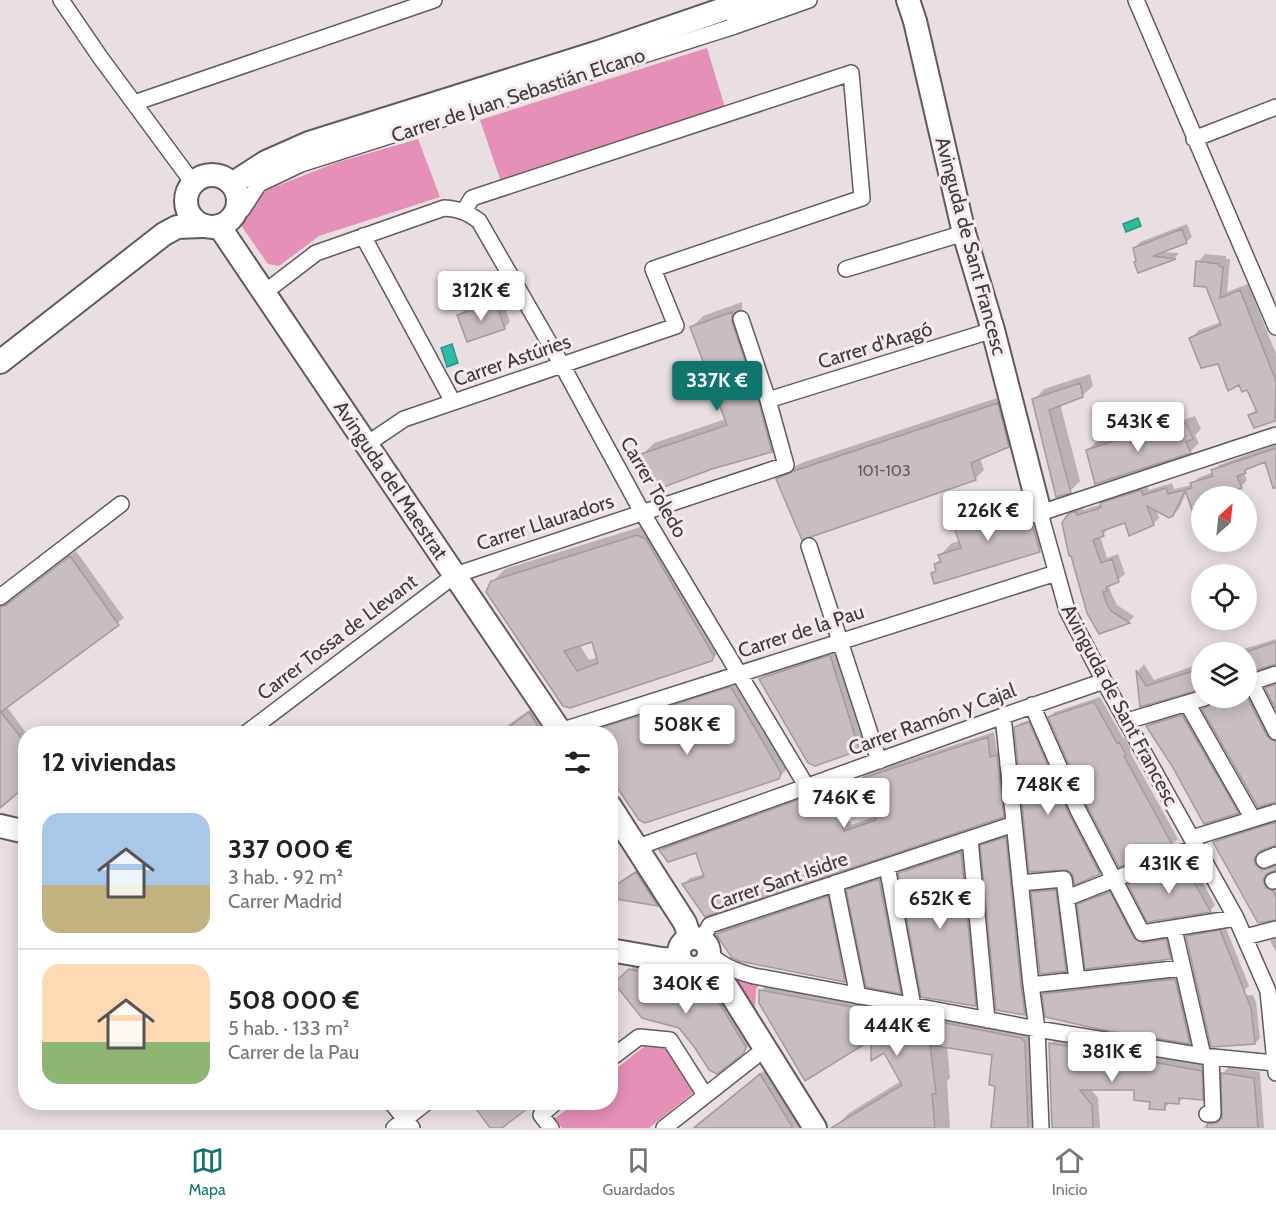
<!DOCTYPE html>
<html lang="es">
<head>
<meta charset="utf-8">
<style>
  body { margin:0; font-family:Cabin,sans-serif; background:#f2f2f2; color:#222; height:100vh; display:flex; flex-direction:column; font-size:22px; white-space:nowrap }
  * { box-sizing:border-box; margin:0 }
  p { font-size:20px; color:#767676 }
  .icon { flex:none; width:33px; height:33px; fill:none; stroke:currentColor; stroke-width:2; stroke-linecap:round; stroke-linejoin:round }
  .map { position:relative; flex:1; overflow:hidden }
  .drawer { position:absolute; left:18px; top:726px; width:600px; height:384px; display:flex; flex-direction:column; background:#fff; border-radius:24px; box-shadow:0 3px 15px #0003 }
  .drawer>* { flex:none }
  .needle { width:39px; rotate:27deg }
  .tools { position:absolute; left:1191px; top:486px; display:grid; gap:12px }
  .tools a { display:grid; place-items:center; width:66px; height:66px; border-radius:50%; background:#fff; box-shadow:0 3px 15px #0003; font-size:30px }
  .price { position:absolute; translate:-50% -51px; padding:0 14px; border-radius:6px; background:#fff; color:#222; font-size:20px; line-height:39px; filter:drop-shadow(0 2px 3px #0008) }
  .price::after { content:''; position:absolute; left:50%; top:36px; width:18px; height:14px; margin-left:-9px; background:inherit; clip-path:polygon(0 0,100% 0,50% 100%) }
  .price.selected { background:#0f766e; color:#fff }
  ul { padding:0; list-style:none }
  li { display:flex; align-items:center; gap:18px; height:150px; padding:0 24px }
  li+li { border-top:2px solid #e0e0e0 }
  li span { display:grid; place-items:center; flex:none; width:168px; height:120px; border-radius:18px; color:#555 }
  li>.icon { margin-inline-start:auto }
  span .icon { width:72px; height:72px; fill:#fffc; stroke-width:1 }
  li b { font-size:26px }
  h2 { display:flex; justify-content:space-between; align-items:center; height:72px; padding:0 24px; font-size:26px }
  .tab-bar { display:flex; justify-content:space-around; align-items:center; height:84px; border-top:2px solid #e0e0e0; background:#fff; font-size:16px; color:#767676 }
  .tab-bar a { display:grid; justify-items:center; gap:3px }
  .tab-bar .selected { color:#0f766e }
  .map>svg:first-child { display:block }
</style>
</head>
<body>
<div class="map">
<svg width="1276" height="1128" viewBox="0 0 1276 1128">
  <rect width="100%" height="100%" fill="#e9dee2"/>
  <!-- green -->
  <path fill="#e68fb7" d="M 707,48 L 727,114 L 503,188 L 480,120 Z
    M 418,139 L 440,197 L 319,236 L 279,266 L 268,264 L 238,221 L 242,210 L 267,190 L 335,163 Z
    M 731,976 L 759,985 L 756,989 L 755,1007 L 753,1007 Z
    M 646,1045 L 666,1049 L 693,1093 L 649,1128 L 562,1128 L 554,1119 L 575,1103 L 610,1102 L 611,1073 Z"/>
  <!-- water -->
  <path fill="#28bca3" stroke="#2f9584" stroke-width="1.5" d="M 1138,218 L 1141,226 L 1126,232 L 1123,224 Z
    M 452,344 L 458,363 L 447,367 L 441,348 Z"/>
  <!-- shadow -->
  <path fill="#0003" fill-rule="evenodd" d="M 1187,224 L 1192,237 L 1186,242 L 1161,252 L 1179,253 L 1175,258 L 1139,271 L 1135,248 L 1140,242 Z
    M 1205,254 L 1226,256 L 1226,259 L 1230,259 L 1227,292 L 1248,284 L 1276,354 L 1276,418 L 1274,419 L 1250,416 L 1257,408 L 1247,388 L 1191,338 L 1199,330 L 1221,322 L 1198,262 Z
    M 501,297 L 510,322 L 504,328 L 459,316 L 464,310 Z
    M 742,302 L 742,310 L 769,391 L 783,440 L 772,451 L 643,454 L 654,443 L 726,419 L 692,327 L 703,316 Z
    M 1090,374 L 1093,386 L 1082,396 L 1060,404 L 1080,481 L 1070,491 L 1034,400 L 1044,389 Z
    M 1006,395 L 1017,437 L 1008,446 L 980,458 L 984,470 L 975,479 L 778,479 L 787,470 L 804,462 Z
    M 1195,416 L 1201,429 L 1195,435 L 1199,443 L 1190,452 L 1088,450 L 1096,442 L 1138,428 L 1139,435 Z
    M 1276,444 L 1276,489 L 1266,460 L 1250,466 L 1244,473 L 1247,480 L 1241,487 L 1223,494 L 1222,496 L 1202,496 L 1187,491 L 1179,509 L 1173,515 L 1156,509 L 1159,518 L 1153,524 L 1126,522 L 1109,527 L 1103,535 L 1100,536 L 1107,558 L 1118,554 L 1125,574 L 1109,587 L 1112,595 L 1117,605 L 1134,616 L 1129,622 L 1100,632 L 1069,515 L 1076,508 L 1082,506 L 1083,510 L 1102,504 L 1108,498 L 1147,485 L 1149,490 L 1172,483 L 1174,489 L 1192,485 L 1198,478 L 1213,472 L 1219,465 Z
    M 1025,491 L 1051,539 L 1039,550 L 933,574 L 937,569 L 935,564 L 941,559 L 940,555 L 952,543 L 960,541 L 954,521 L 966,509 Z
    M 650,524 L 724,647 L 711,660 L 570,706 L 492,582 L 505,569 ZM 593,640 L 598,657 L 589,660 L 579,644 Z
    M 76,551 L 124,618 L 7,707 L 27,734 L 26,785 L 0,806 L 0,604 L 4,601 L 13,600 Z
    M 1276,639 L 1276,663 L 1246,673 L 1246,652 L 1234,652 Z
    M 835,651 L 864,742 L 851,752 L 761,679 L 766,674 Z
    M 1202,663 L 1202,687 L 1142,705 L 1138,671 L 1144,664 L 1154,680 Z
    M 739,679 L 788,768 L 778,778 L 610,734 L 585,734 L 593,725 Z
    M 1246,684 L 1276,730 L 1276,801 L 1203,709 L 1215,698 L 1246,698 Z
    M 1100,697 L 1123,738 L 1125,738 L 1130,748 L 1130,752 L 1178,839 L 1172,844 L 1119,865 L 1050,717 L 1055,712 Z
    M 542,701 L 563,734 L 500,734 L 508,725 Z
    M 1188,710 L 1243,807 L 1238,812 L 1173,765 L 1148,726 L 1153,720 Z
    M 1033,719 L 1104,869 L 1100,873 L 1076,882 L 1016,727 L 1021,723 Z
    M 994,732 L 997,752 L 1003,750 L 1009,809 L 1003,816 L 684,884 L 690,878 L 705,874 L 697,851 L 661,850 L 667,844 L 838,783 L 851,825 L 876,816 L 871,796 L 859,781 L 865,774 Z
    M 1276,818 L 1276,844 L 1263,850 L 1262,855 L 1276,861 L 1276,869 L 1270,870 L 1271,877 L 1276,881 L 1276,919 L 1215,842 L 1222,835 Z
    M 1019,825 L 1038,1000 L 1025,1014 L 982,846 L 996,832 Z
    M 967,847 L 981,999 L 975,1005 L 900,873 L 905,868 Z
    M 1189,858 L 1215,905 L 1210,911 L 1130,885 L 1135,879 Z
    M 646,864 L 666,896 L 658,904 L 615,898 L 611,891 L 619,882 Z
    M 885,874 L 906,987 L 900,992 L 848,890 L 854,885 Z
    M 1061,885 L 1071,964 L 1065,970 L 1033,892 L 1038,887 Z
    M 1115,887 L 1139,932 L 1172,934 L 1176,952 L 1170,958 L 1087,967 L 1079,905 L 1084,899 Z
    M 836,889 L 853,973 L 845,981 L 749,963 L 718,933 L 726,925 Z
    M 1225,926 L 1249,986 L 1244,991 L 1231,996 L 1253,995 L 1256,1002 L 1260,1038 L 1255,1043 L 1187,936 L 1192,931 Z
    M 1276,935 L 1276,952 L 1270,941 Z
    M 642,959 L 723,980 L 754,1040 L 743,1052 L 680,1026 L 627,972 Z
    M 1182,973 L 1196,1036 L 1190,1042 L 1098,1027 L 1044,994 L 1050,988 Z
    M 776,976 L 1037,1023 L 1043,1128 L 993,1128 L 997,1085 L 994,1054 L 947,1046 L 950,1078 L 947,1081 L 950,1128 L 834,1128 L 849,1113 L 901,1081 L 884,1051 L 873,1037 L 761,991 Z
    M 1057,1037 L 1208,1064 L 1209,1092 L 1202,1098 L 1184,1097 L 1179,1102 L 1171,1102 L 1164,1108 L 1136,1088 L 1090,1088 L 1098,1098 L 1100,1128 L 1054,1128 L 1051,1044 Z
    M 771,1065 L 807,1121 L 800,1128 L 692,1128 Z
    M 1229,1067 L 1260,1072 L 1264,1128 L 1203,1128 L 1216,1118 L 1223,1117 L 1223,1073 Z"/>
  <!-- building -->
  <path fill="#c8bdc1" stroke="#a4999e" stroke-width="1.5" fill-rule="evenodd" d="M 1182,229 L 1187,243 L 1153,256 L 1176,259 L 1138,273 L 1134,262 L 1136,261 L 1133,248 Z
    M 1196,261 L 1219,264 L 1219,266 L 1223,267 L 1220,298 L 1240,290 L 1276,381 L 1275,421 L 1254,428 L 1248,415 L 1257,412 L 1247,390 L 1242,392 L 1239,385 L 1228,391 L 1218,364 L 1201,368 L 1189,338 L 1221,325 L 1206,287 L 1194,286 Z
    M 496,302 L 505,329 L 467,342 L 457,315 Z
    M 732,312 L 732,322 L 759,403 L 772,452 L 712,469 L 658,489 L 641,454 L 727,425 L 690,327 Z
    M 1080,383 L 1083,397 L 1049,410 L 1071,493 L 1056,497 L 1032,399 Z
    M 998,403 L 1009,447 L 971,463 L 976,480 L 802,540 L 776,479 L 794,471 Z
    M 1186,423 L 1193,439 L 1186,442 L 1191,453 L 1095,484 L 1086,450 L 1129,436 L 1131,443 Z
    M 1276,448 L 1276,488 L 1273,488 L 1265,462 L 1245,470 L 1246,473 L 1237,476 L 1242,488 L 1215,496 L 1202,496 L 1202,532 L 1200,533 L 1185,490 L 1173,516 L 1169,518 L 1147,506 L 1154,525 L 1129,536 L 1125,523 L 1102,531 L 1104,536 L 1093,540 L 1101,563 L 1112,559 L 1119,582 L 1106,587 L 1107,591 L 1103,592 L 1106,602 L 1111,611 L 1130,623 L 1099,634 L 1087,613 L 1071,556 L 1069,556 L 1062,523 L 1068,514 L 1076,511 L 1077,515 L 1098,509 L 1101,507 L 1100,503 L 1141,490 L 1143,495 L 1166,488 L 1168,494 L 1192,488 L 1190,483 L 1213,476 L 1211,470 Z
    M 1014,502 L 1016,510 L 1025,508 L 1027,517 L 1032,524 L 1040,552 L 934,584 L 931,573 L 936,571 L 934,564 L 941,562 L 938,555 L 961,548 L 952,521 Z
    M 637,535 L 646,539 L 714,656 L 712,661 L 570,708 L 563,706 L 486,592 L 491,581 ZM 592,642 L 598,663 L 577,671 L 564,651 Z
    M 70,556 L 119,625 L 1,712 L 26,744 L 26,786 L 0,808 L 0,607 L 6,605 Z
    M 1276,642 L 1276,664 L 1246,673 L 1246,652 Z
    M 830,655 L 859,749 L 851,751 L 852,753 L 815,766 L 808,763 L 759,679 Z
    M 1202,668 L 1202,689 L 1140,707 L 1136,670 L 1146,686 Z
    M 1276,684 L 1276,710 L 1265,688 Z
    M 729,687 L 732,689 L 781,773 L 779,779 L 645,823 L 639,820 L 610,777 L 610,734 L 588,732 Z
    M 1246,695 L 1267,736 L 1276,742 L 1276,802 L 1258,807 L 1202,709 L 1211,705 L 1213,698 L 1246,698 Z
    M 1094,702 L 1117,743 L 1119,742 L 1126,755 L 1124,756 L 1125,758 L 1173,846 L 1119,867 L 1087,806 L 1048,717 Z
    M 529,712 L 543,734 L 500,734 Z
    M 1182,715 L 1239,813 L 1204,824 L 1172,766 L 1146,726 Z
    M 1029,722 L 1069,814 L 1100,874 L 1075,885 L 1072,874 L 1067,870 L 1029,872 L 1014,727 Z
    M 988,737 L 990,757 L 997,755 L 1004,817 L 705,917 L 682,884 L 704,877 L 696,853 L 668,862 L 659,850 L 831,788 L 844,831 L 862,825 L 876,820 L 870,798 L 863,800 L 857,780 Z
    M 1276,822 L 1276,845 L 1260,851 L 1254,859 L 1255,864 L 1262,870 L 1276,866 L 1276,870 L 1266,874 L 1263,880 L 1266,888 L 1273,891 L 1276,898 L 1276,920 L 1258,923 L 1213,842 Z
    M 1006,837 L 1021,986 L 1025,1015 L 996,1010 L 980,845 Z
    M 961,852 L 976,1006 L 921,997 L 898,873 Z
    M 1183,863 L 1211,912 L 1147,922 L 1128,884 Z
    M 636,872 L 658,906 L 610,898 L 610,889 Z
    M 879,879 L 901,994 L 866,987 L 846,890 Z
    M 1056,890 L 1066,971 L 1040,974 L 1031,892 Z
    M 1110,892 L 1134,938 L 1143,943 L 1166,939 L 1171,959 L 1085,969 L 1077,904 Z
    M 828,896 L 845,982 L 739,961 L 732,958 L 716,934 Z
    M 1220,930 L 1251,1008 L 1255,1044 L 1211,1047 L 1186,936 Z
    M 629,969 L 712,991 L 746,1047 L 744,1053 L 717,1074 L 709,1070 L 695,1048 L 679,1028 L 642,1018 L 614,983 Z
    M 1175,979 L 1190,1044 L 1098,1029 L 1045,1017 L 1042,994 Z
    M 759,990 L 874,1011 L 875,1009 L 1021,1038 L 1025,1042 L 1028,1128 L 991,1128 L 995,1086 L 989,1085 L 992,1055 L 930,1045 L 936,1094 L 932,1094 L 935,1128 L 831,1128 L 902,1085 L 884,1053 L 871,1061 L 871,1040 L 805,1081 L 759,1003 Z
    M 1049,1043 L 1202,1071 L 1203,1100 L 1179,1098 L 1179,1104 L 1165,1103 L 1165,1110 L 1149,1109 L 1150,1102 L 1134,1100 L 1134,1090 L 1080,1090 L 1092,1105 L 1093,1128 L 1052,1128 Z
    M 1221,1073 L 1254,1078 L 1258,1128 L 1207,1128 L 1207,1124 L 1217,1123 L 1222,1118 Z
    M 760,1074 L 793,1128 L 694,1128 Z
    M 471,1102 L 536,1102 L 502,1128 L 490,1128 Z"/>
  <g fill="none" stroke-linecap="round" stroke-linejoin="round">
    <defs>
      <path id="street" d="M 61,0 L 100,57 L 193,183
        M 1136,0 L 1276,327
        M 134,103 L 434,0
        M 1194,139 L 1276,107
        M 242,210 L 259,184 L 301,164 L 735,26 L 809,0
        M 363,236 L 453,402
        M 846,269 L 964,233
        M 265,292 L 316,253 L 444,208 C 459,209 467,212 479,221 L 562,365 L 642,512 L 807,787
        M 768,400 L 993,330
        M 1276,435 L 1040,513 L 1067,610 L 1104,681 L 1236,918 L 1268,991 L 1276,1073
        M 367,444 L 404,419 L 676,326 L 653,269 L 862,198 L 851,73 L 472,198 L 464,211
        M 809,546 L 879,761
        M 0,597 L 121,504
        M 1251,682 L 1276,732
        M 1246,684 L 1276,674
        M 1187,703 L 1253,819
        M 1032,705 L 1078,810 L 1142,933 L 1236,918
        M 1003,716 L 1031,985 L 1037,1029 L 1041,1128
        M 1127,721 L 1204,698
        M 560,731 L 1056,573
        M 245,734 L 455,575 L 786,465 L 768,400 L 741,319
        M 1192,838 L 1276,812
        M 970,839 L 987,1020
        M 638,847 L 1003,716 L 1104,681
        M 1264,860 L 1276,855
        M 887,866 L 913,1006
        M 1273,881 L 1276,880
        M 835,883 L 858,996
        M 1020,883 L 1064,879 L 1077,980
        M 1067,898 L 1196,847
        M 1174,929 L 1203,1056
        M 1245,937 L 1276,929
        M 701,940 L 710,925 L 1014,824
        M 709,953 C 721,966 738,972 754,976 L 1037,1029 L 1203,1056 L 1275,1063
        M 1031,985 L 1182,968
        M 610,1059 L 639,1037 L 670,1040 L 705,1095
        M 391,1102 L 412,1128
        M 1207,1114 L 1213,1114 L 1211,1057
        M 394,1128 L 427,1102
        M 551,1128 L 541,1115 L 556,1102
        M 664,1128 L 766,1048"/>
      <path id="secondary" d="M 908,0 L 915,21 L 964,233 L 993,330 L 1040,513
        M 737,15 L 781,0
        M186 201a26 26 0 1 1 52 0a26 26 0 1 1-52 0Z
        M 232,184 L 266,162 L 309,143 L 599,52 L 750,0
        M 219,226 L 562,734
        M 0,362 L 164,234 L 177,227 L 202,226
        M 610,806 L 685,923 L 690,938
        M 0,826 L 26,832
        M679 953a15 15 0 1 1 30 0a15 15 0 1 1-30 0Z
        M 610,950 L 662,959 L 681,960
        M 705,963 L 723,981 L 815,1128"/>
    </defs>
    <!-- street casing -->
    <use href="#street" stroke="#645a5e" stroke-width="18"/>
    <!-- secondary casing -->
    <use href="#secondary" stroke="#645a5e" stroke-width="26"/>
    <!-- street -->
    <use href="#street" stroke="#fff" stroke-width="15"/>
    <!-- secondary -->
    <use href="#secondary" stroke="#fff" stroke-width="22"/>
  </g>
  <g text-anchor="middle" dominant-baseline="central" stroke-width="6" stroke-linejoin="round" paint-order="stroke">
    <!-- number labels -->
    <g font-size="16" fill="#615c5d">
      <text x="884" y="470">101-103</text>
    </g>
    <!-- street labels -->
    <g font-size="20" fill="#3f3b3c" stroke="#f6ebef">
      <text transform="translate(518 95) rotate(-18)">Carrer de Juan Sebastián Elcano</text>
      <text transform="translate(971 246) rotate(75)">Avinguda de Sant Francesc</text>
      <text transform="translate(875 345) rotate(-17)">Carrer d'Aragó</text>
      <text transform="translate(512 360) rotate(-19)">Carrer Astúries</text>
      <text transform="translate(391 480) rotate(56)">Avinguda del Maestrat</text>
      <text transform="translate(654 487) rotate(60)">Carrer Toledo</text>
      <text transform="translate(545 522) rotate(-18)">Carrer Llauradors</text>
      <text transform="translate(801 631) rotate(-18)">Carrer de la Pau</text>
      <text transform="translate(337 637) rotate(-37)">Carrer Tossa de Llevant</text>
      <text transform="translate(1120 705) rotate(62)">Avinguda de Sant Francesc</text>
      <text transform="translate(932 719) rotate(-20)">Carrer Ramón y Cajal</text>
      <text transform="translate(779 881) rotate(-19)">Carrer Sant Isidre</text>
    </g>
  </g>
</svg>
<div class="tools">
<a><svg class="needle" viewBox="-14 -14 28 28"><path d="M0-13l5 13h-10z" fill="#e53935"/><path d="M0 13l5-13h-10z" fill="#767676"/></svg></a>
<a><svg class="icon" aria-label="locate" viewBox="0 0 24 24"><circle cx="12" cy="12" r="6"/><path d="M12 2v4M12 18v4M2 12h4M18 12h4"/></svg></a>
<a><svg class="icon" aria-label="layers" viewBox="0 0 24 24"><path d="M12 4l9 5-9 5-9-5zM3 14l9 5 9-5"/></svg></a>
</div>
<b class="price" style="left:481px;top:322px">312K €</b>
<b class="price selected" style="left:717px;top:412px">337K €</b>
<b class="price" style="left:1138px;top:453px">543K €</b>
<b class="price" style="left:988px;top:542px">226K €</b>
<b class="price" style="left:687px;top:756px">508K €</b>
<b class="price" style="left:1048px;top:816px">748K €</b>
<b class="price" style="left:844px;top:829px">746K €</b>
<b class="price" style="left:1169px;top:895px">431K €</b>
<b class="price" style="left:940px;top:930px">652K €</b>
<b class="price" style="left:686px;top:1015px">340K €</b>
<b class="price" style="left:897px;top:1057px">444K €</b>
<b class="price" style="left:1112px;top:1083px">381K €</b>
<section class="drawer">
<h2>12 viviendas<svg class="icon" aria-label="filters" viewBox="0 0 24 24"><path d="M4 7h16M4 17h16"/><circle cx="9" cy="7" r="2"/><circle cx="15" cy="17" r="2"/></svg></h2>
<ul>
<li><span style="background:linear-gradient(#a9c7e8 60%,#c2b280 0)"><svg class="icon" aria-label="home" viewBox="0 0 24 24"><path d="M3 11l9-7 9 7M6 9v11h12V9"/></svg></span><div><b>337 000 €</b><p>3 hab. · 92 m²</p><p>Carrer Madrid</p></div></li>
<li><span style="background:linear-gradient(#ffd9b3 65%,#8fb573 0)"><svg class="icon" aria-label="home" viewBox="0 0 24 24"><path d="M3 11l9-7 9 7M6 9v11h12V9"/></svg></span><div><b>508 000 €</b><p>5 hab. · 133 m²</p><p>Carrer de la Pau</p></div></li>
</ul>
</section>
</div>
<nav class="tab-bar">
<a class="selected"><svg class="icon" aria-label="map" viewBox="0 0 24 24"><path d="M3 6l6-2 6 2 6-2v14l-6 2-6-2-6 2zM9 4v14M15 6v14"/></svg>Mapa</a>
<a><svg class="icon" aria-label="saved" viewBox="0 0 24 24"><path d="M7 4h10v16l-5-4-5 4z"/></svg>Guardados</a>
<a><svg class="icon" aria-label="home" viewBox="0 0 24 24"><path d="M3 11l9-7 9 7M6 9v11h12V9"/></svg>Inicio</a>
</nav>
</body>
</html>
